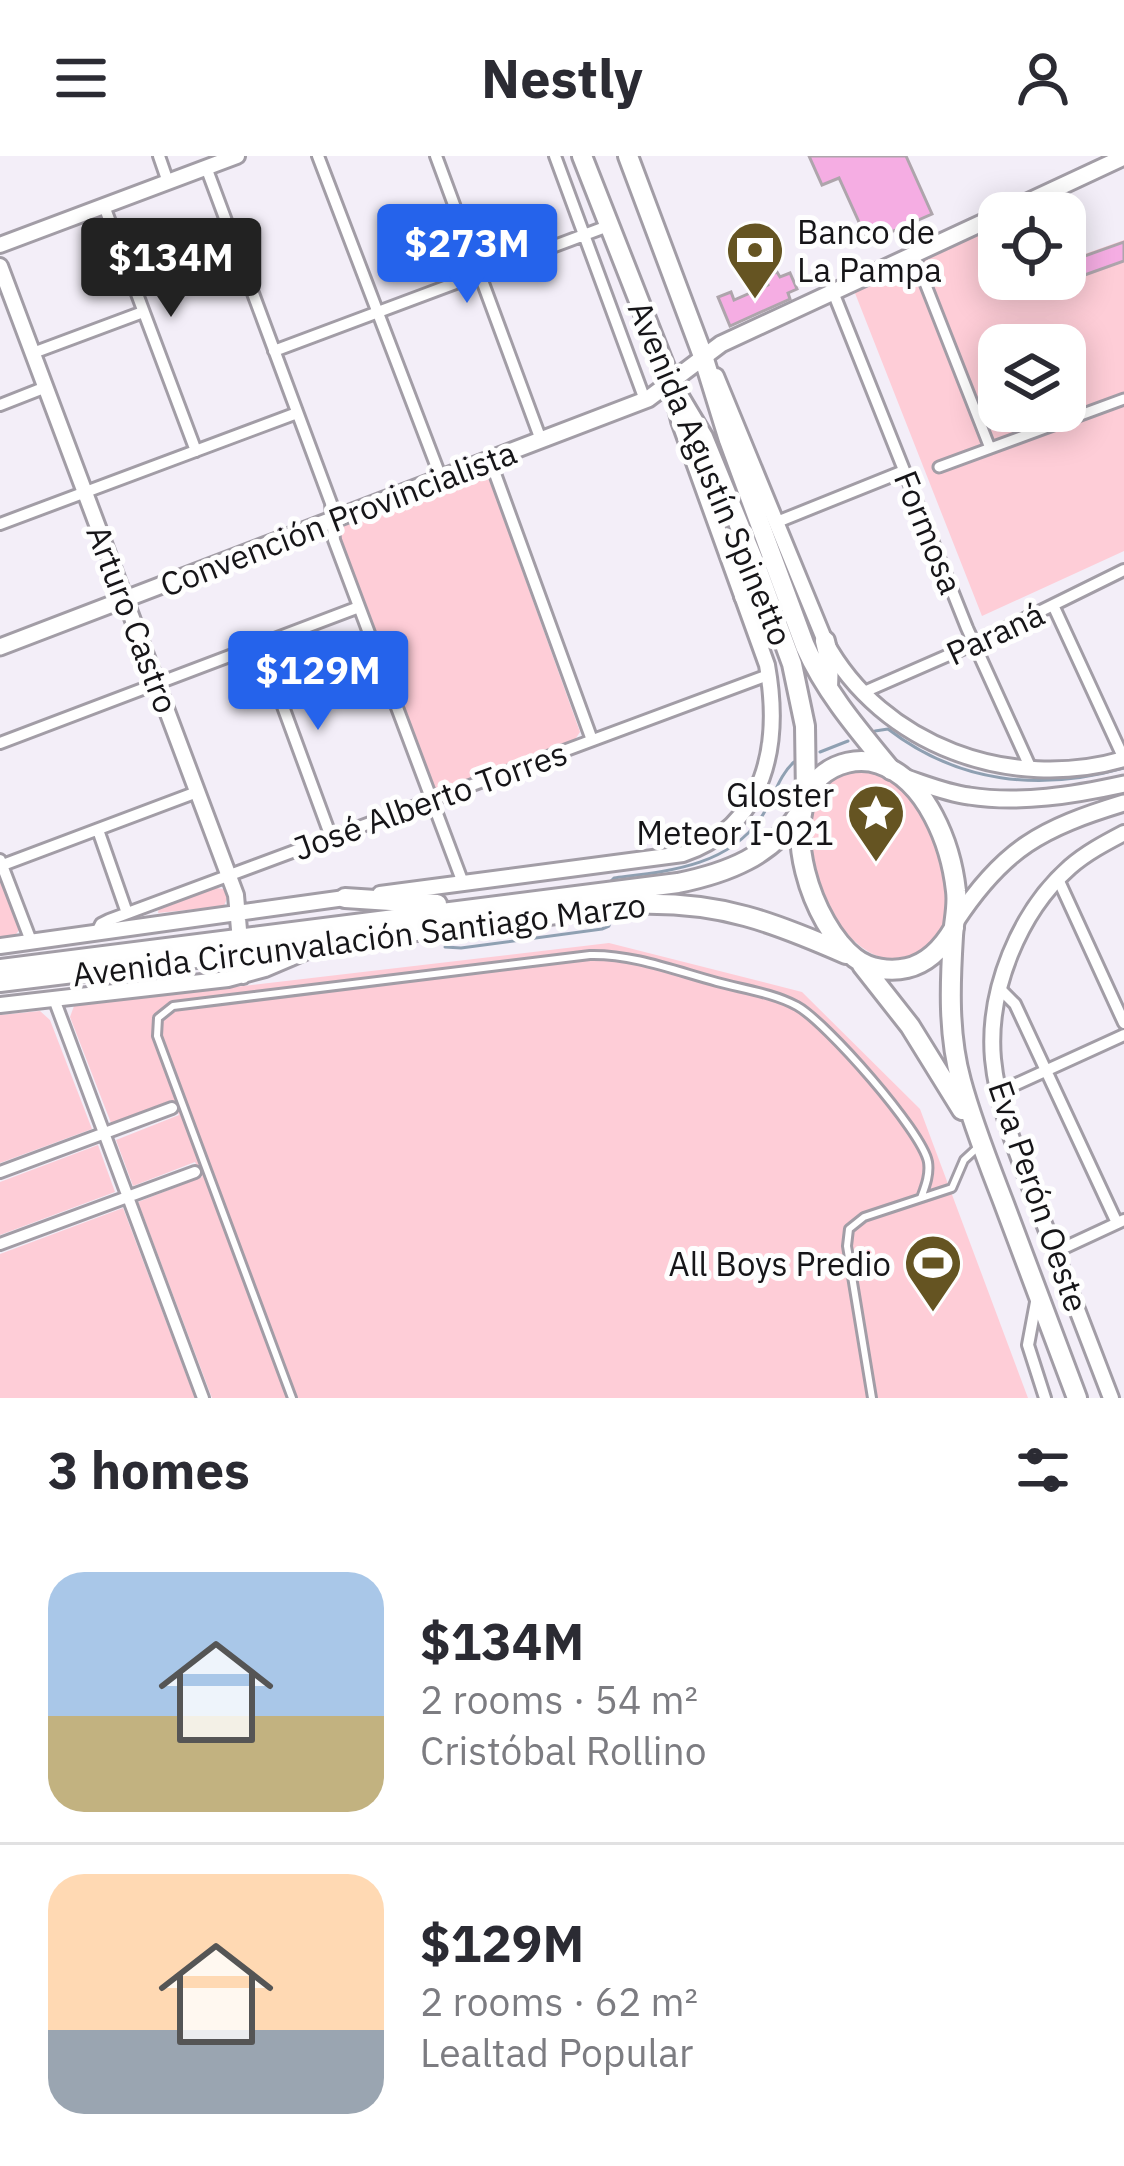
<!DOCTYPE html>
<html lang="en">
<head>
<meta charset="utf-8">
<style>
  body { margin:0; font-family:"IBM Plex Sans",sans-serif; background:#f7f7f7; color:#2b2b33; height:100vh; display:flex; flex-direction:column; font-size:45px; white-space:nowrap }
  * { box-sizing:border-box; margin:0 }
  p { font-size:39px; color:#7c7c81 }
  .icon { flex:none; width:66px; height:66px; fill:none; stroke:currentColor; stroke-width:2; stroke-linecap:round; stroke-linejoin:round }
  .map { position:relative; height:1242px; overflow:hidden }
  .panel { display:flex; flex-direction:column; background:#fff; flex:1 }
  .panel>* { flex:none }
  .buttons { position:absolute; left:978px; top:36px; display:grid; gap:24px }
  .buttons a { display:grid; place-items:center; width:108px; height:108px; border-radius:24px; background:#fff; box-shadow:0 6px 30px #0003; font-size:60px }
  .price { position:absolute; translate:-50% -102px; padding:0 27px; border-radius:12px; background:#2563eb; color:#fff; font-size:39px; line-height:78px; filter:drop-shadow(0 3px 6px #0008) }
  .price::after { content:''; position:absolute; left:50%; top:72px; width:36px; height:27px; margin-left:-18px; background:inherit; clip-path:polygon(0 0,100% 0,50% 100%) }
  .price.current { background:#222; color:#fff }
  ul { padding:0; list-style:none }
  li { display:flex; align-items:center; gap:36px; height:300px; padding:0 48px }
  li+li { border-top:3px solid #e1e1e2 }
  li span { display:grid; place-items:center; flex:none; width:336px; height:240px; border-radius:36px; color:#555 }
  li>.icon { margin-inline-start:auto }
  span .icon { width:144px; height:144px; fill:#fffc; stroke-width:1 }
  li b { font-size:51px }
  h2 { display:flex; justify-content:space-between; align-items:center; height:144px; padding:0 48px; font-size:51px }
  header { display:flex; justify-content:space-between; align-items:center; height:156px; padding:0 48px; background:#fff; font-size:54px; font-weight:700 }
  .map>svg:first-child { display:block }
</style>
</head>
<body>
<header><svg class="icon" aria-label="menu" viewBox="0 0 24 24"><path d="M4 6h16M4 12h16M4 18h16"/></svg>Nestly<svg class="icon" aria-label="person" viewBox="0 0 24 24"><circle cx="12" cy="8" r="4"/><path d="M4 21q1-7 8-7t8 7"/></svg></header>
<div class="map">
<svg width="1124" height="1242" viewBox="0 0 1124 1242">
  <rect width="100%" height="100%" fill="#f3eef8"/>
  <!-- green -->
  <path fill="#fecdd7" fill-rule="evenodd" d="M 999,63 L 999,123 L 1065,123 L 1065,105 L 1124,84 L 1124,395 L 982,460 L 853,132 ZM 999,189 L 1065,189 L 1065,255 L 999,255 Z
    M 481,319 L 490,325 L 580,576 L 574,585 L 443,633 L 435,632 L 430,627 L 339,377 L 345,369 Z
    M 864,614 C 877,617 887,620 897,629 C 935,660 976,768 918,798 C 833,841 752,620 864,614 Z
    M 0,723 L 19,774 L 14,781 L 0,783 Z
    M 216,732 L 224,733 L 228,740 L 224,750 L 158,757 L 159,751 Z
    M 609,787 L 802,836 L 920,953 L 1028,1242 L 212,1242 L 138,1046 L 202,1021 L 195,1006 L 133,1030 L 116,984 L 179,959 L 172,944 L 111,967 L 70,861 L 74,850 Z
    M 40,855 L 50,864 L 92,973 L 0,1007 L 0,859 Z
    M 98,989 L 115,1036 L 0,1079 L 0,1026 Z
    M 123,1052 L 195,1242 L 0,1242 L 0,1098 Z"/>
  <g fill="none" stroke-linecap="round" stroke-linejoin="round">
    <!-- stream -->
    <path stroke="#8fa0b2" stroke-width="3" d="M 875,575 L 888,573 C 958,627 1040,636 1124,612
      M 820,596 L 848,585
      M 609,727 L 614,722 C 668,715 726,711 760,663 C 773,645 778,620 794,606
      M 445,791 L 461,792 L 602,773 L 609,770 L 611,762"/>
  </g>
  <!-- building -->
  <path fill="#f5ade3" stroke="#aea5ac" stroke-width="3" d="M 809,0 L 906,0 L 932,58 L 868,86 L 839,22 L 822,29 Z
    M 1124,86 L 1124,105 L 1065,126 L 1065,107 Z
    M 777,116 L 780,121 L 790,117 L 797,133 L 788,137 L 790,143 L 730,170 L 718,141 L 731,136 L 734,144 L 768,129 L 766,121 Z"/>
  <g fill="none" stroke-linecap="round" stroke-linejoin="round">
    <defs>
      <path id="service" d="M 292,1242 L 157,880 L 158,862 L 173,850 L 590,799 C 633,798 676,815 717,826 C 743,833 773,837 797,850 C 826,866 922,975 928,1006 C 930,1019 925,1031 921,1042
        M 872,1242 L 847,1090 L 849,1073 L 864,1061 L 952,1032 L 964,1004 L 977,992"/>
      <path id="pedestrian" d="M 914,99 L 990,292
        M 939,311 L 1124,243"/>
      <path id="minor" d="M 159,0 L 168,26
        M 318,0 L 441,322
        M 436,0 L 541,284
        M 555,0 L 645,244
        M 206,11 L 331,347 L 334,384 L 463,727
        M 104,50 L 196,295
        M 833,136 L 967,472 L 1031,613
        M 274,195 L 608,70
        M 33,197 L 143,156
        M 0,249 L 46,231
        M 490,304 L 592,584
        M 777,366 L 904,315
        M 0,368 L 297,257
        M 1053,449 L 1124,603
        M 260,488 L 331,681
        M 864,536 L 974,488 L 1124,414
        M 0,587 L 359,451
        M 98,674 L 127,757
        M 0,704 L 31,785
        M 0,710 L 197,636
        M 1058,723 L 1124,867
        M 97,776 L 101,768 L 109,764 L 768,519
        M 1000,833 L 1015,848 L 1117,1067
        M 54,843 L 203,1242
        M 999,936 L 1124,879
        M 0,1016 L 172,952
        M 0,1088 L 195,1016
        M 1055,1096 L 1124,1064
        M 1037,1141 L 1028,1189 L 1045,1242"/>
      <path id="tertiary" d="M 0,89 L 237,0
        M 0,110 L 236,739 L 243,820
        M 716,220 L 825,485 C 882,590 1011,636 1124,603
        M 380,738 L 683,698 C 767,669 781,587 767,509 L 679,265 L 672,235
        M 0,790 L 352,741
        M 0,849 L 228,823 L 265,813 L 312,793
        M 1111,1242 C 1087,1179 1062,1116 1038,1052 C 1020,1004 998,955 993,903 C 987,835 1019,756 1070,711 C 1086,697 1105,687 1124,677"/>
      <path id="secondary" d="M 1004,57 L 1124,1
        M 0,491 L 648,243 L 721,188 L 999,59
        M 903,621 C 925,628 946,637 969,640 C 1020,648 1074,639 1124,628
        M 956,765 C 1004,692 1042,672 1124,647"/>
      <path id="primary" d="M 582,0 L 672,229 L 703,281 L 758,415 L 792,508 L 805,570 L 806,641
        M 628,0 L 703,200 L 729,284 L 805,490 C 826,537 859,575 891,614
        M 744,440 L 776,468
        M 825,485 L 829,502 L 828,532"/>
      <path id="trunk" d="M 345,742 L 437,748
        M 954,772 C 943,791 929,807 907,812 C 890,816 869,813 855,802 C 813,770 776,664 820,621 C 835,607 859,601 879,608 C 927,624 951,689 956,735 C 958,750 954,764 953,780 C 950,828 948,878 961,925 C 972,966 988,1006 1003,1045 C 1028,1111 1052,1176 1077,1242
        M 862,809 L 910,870 L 962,954
        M 0,813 L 678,727 C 727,717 772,700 800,656
        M 0,826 L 639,748 C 721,746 773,766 846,798"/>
    </defs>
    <!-- service casing -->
    <use href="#service" stroke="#a29da6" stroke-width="12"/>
    <!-- pedestrian casing -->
    <use href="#pedestrian" stroke="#a29da6" stroke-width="15"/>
    <!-- minor casing -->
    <use href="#minor" stroke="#a29da6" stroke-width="16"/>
    <!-- tertiary casing -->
    <use href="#tertiary" stroke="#a29da6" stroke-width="20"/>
    <!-- secondary casing -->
    <use href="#secondary" stroke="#a29da6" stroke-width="21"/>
    <!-- primary casing -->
    <use href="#primary" stroke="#a29da6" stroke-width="24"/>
    <!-- trunk casing -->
    <use href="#trunk" stroke="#a29da6" stroke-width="24"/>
    <!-- service -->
    <use href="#service" stroke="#fff" stroke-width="6"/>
    <!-- pedestrian -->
    <use href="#pedestrian" stroke="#fff" stroke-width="9"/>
    <!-- minor -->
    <use href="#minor" stroke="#fff" stroke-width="10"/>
    <!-- tertiary -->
    <use href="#tertiary" stroke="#fff" stroke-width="14"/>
    <!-- secondary -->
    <use href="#secondary" stroke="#fff" stroke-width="15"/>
    <!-- primary -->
    <use href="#primary" stroke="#fff" stroke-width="18"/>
    <!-- trunk -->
    <use href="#trunk" stroke="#fff" stroke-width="18"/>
  </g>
  <!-- icons -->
  <defs>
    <symbol id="bank-pin" viewBox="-11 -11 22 30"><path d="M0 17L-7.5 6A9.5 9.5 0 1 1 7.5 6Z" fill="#655422" stroke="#fefefe"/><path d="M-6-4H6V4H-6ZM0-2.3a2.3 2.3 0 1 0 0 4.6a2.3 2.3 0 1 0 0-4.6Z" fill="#fff"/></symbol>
    <symbol id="sight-pin" viewBox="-11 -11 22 30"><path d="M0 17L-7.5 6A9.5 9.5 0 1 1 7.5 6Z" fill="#655422" stroke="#fefefe"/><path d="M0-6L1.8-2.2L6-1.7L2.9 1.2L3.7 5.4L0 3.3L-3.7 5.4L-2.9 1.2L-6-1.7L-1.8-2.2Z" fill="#fff"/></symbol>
    <symbol id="stadium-pin" viewBox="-11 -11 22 30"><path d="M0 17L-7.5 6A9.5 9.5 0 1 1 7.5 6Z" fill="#655422" stroke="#fefefe"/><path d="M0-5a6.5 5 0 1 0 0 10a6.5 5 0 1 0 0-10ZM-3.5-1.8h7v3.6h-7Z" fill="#fff"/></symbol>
  </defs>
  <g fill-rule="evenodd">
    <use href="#bank-pin" x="722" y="61" width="66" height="90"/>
    <use href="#sight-pin" x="843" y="624" width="66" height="90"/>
    <use href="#stadium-pin" x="900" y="1074" width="66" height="90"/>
  </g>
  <g text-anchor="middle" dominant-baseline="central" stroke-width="10" stroke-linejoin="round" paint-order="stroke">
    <!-- poi labels -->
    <g font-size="33" fill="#161518" stroke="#fefefe" text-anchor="end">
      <text x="797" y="75" text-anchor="start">Banco de<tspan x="797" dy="38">La Pampa</tspan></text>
      <text x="834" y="638">Gloster<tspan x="834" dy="38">Meteor I-021</tspan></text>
      <text x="891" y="1107">All Boys Predio</text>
    </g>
    <!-- street labels -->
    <g font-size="33" fill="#161518" stroke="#fefefe">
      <text transform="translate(711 317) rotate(67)">Avenida Agustín Spinetto</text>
      <text transform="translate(338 362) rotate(-21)">Convención Provincialista</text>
      <text transform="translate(929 376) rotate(68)">Formosa</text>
      <text transform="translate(133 463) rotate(69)">Arturo Castro</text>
      <text transform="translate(995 477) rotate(-25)">Paraná</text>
      <text transform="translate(430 644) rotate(-20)">José Alberto Torres</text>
      <text transform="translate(359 783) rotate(-7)">Avenida Circunvalación Santiago Marzo</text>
      <text transform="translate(1039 1040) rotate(71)">Eva Perón Oeste</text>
    </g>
  </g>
</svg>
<div class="buttons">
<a><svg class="icon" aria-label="locate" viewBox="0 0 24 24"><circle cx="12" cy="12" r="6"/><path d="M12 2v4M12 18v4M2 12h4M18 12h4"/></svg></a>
<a><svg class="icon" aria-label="layers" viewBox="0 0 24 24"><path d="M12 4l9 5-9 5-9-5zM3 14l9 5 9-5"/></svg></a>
</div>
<b class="price" style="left:467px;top:150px">$273M</b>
<b class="price current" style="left:171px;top:164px">$134M</b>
<b class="price" style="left:318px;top:577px">$129M</b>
</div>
<section class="panel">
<h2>3 homes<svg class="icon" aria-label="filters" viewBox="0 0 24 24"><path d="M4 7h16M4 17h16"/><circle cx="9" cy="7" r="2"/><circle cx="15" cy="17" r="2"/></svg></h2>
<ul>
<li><span style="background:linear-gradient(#a9c7e8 60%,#c2b280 0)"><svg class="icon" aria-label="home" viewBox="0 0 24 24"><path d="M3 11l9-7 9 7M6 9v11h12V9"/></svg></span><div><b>$134M</b><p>2 rooms · 54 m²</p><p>Cristóbal Rollino</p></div></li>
<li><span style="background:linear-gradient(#ffd9b3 65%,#9aa5b1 0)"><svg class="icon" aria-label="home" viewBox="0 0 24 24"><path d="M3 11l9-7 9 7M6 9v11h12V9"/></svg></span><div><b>$129M</b><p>2 rooms · 62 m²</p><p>Lealtad Popular</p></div></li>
</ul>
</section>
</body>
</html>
